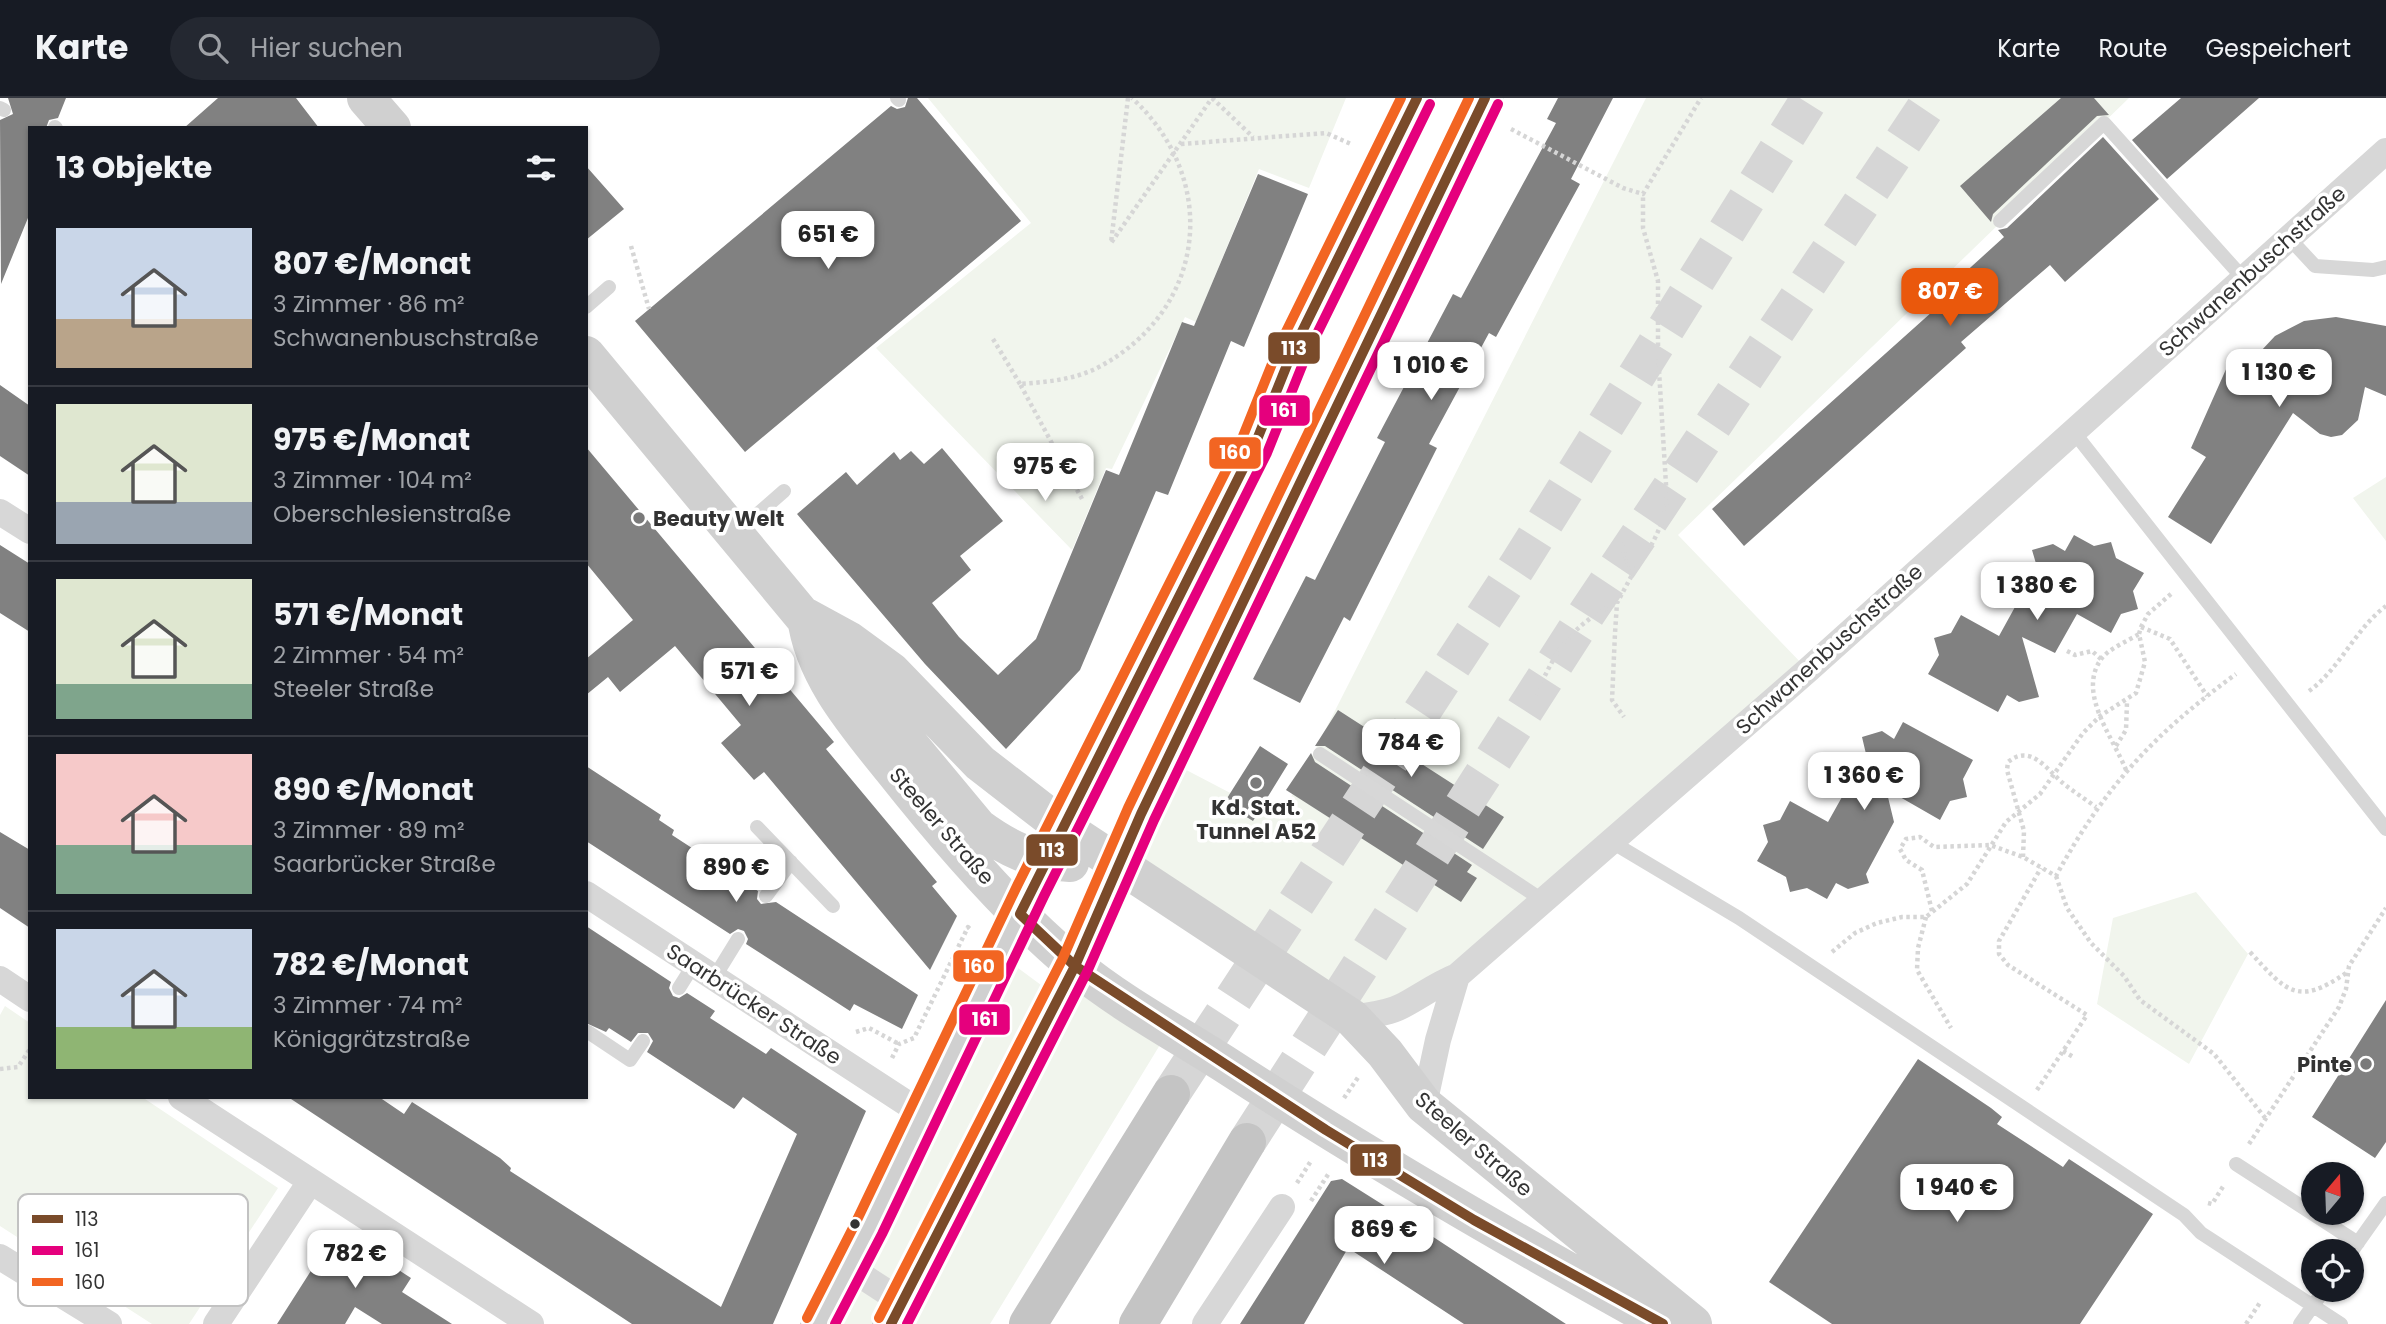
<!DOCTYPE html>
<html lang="de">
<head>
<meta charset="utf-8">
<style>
  body { margin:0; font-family:Poppins,sans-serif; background:#242831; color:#f1f3f6; height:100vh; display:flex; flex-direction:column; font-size:26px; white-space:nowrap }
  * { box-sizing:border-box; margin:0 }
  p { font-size:23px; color:#9ea1a6 }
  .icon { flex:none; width:38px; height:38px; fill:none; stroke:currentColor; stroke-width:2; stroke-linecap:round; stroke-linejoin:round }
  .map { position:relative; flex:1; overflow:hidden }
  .details { position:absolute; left:28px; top:28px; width:560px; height:973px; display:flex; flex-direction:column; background:#171b24; border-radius:0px; box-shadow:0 2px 5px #0004 }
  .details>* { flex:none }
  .needle { width:46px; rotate:19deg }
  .controls { position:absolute; left:2301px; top:1064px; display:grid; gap:14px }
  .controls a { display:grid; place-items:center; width:63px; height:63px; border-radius:50%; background:#171b24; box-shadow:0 2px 5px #0004; font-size:35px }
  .price { position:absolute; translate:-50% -60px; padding:0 16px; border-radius:14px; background:#fff; color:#222; font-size:23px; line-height:46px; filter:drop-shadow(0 2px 4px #0008) }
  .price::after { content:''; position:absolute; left:50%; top:42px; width:21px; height:16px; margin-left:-10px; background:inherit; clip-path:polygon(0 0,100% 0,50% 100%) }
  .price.active { background:#ea580c; color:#fff }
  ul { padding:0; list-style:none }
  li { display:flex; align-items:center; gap:21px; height:175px; padding:0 28px }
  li+li { border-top:2px solid #363941 }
  li span { display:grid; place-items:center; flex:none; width:196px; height:140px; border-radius:0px; color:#555 }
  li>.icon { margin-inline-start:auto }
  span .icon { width:84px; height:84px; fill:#fffc; stroke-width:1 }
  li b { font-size:30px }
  h2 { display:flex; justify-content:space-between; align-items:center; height:84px; padding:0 28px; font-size:30px }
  header { display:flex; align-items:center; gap:42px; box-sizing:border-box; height:98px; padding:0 35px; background:#171b24; border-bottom:2px solid #363941 }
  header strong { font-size:33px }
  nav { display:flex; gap:38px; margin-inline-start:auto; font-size:24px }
  .search { width:490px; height:63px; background:#242831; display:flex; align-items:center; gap:18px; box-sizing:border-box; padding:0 24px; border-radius:38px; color:#9ea1a6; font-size:26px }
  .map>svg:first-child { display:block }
</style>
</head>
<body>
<header>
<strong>Karte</strong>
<div class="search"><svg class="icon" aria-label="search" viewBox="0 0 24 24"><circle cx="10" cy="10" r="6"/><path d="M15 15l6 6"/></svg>Hier suchen</div>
<nav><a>Karte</a><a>Route</a><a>Gespeichert</a></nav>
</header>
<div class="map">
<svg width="2386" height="1226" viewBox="0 0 2386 1226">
  <rect width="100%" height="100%" fill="#fff"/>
  <!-- green -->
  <path fill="#f1f5ed" d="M 928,0 L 1346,0 L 1309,90 L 1259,71 L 1196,224 L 1185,219 L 1112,371 L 1106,370 L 1072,452 L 876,250 L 1031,125 Z
    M 1646,0 L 2129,0 L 1678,437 L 1806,570 L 1448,882 L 1385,918 L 1125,768 L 1171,664 L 1280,721 Z
    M 2386,379 L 2386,443 L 2353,400 Z
    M 2196,794 L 2248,856 L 2189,966 L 2097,906 L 2113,820 Z
    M 1003,859 L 1060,901 L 1076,871 L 1169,932 L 990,1226 L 821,1226 Z
    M 5,908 L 30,925 L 30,999 L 142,999 L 278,1090 L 189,1226 L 152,1226 L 0,1128 L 0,917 Z"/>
  <!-- building -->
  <path fill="#818181" d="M 8,0 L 66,0 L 58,20 L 49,22 L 46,30 L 30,30 L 30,115 L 1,186 L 0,22 L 13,16 Z
    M 218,0 L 296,0 L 319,30 L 184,30 Z
    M 908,0 L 917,0 L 1021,123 L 745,354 L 635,223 L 891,8 L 897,11 L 905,9 Z
    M 1558,0 L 1613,0 L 1571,81 L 1580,86 L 1496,239 L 1489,235 L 1429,346 L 1437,350 L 1350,523 L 1344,519 L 1300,605 L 1253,581 L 1306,478 L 1315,482 L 1385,344 L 1377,340 L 1453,196 L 1461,200 L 1556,25 L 1547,21 Z
    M 2061,0 L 2094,0 L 2109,17 L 2097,18 L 1993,116 L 1991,124 L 1960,88 Z
    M 2181,0 L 2259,0 L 2167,81 L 2132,42 Z
    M 2103,39 L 2159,101 L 2065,184 L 2050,167 L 1961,244 L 1966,250 L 1744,448 L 1712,411 L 1933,213 L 1928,208 L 2004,139 L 1998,132 L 2007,130 Z
    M 586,68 L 624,111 L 586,142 Z
    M 1258,76 L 1308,96 L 1244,249 L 1231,243 L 1168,397 L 1156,393 L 1080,572 L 1006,651 L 925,566 L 797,416 L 846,374 L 857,387 L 894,354 L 900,362 L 911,353 L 924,366 L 942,350 L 1003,423 L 960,458 L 971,472 L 932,505 L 959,539 L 998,577 L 1036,541 L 1106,372 L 1119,377 L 1182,224 L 1194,228 Z
    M 2336,219 L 2386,228 L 2386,298 L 2365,289 L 2358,322 L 2342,337 L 2331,339 L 2320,336 L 2293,315 L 2211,446 L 2168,419 L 2206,359 L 2191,350 L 2231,260 L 2246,269 L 2275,238 L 2304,223 Z
    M 0,287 L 30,308 L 30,378 L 0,358 Z
    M 586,349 L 834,644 L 826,651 L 937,784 L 932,788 L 957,818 L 930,872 L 764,674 L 754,682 L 721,645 L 741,627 L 675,548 L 620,594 L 608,579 L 586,597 L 586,561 L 633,522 L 586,465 Z
    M 2074,437 L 2094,448 L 2111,444 L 2116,460 L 2144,475 L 2133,493 L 2138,511 L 2121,516 L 2111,535 L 2077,516 L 2055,555 L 2022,539 L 2039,599 L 2019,604 L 2007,597 L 1998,614 L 1928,576 L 1939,557 L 1934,540 L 1951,535 L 1961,517 L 1999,538 L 2037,469 L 2032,452 L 2053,446 L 2065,453 Z
    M 0,447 L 30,466 L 30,534 L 0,515 Z
    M 1338,612 L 1504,719 L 1483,751 L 1325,648 L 1315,648 Z
    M 1903,624 L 1973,662 L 1963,681 L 1967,699 L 1950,703 L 1940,722 L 1886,691 L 1894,724 L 1866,776 L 1869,785 L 1848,791 L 1836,785 L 1827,801 L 1807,790 L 1790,794 L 1786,779 L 1757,763 L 1768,744 L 1763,727 L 1780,722 L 1790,703 L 1828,724 L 1866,656 L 1862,639 L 1882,633 L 1894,641 Z
    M 1260,648 L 1288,666 L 1253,723 L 1224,705 Z
    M 1311,655 L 1315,664 L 1472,767 L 1467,774 L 1477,780 L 1461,804 L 1286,692 Z
    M 586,668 L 661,717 L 659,722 L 674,732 L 672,737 L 758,793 L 757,801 L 761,806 L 776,804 L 918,897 L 902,931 L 854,906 L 850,913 L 746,846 L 748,841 L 744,833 L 738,831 L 730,836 L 586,743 Z
    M 0,734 L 30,752 L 30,830 L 0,810 Z
    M 586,828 L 671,884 L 669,890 L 673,898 L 679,900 L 687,895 L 715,913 L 710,920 L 766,956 L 771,950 L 866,1013 L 773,1226 L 632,1226 L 288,999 L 379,999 L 404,1016 L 412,1004 L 500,1060 L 511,1070 L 510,1073 L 721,1209 L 797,1036 L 743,999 L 734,1011 L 647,954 L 653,943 L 648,935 L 638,935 L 631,944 L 609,930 L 606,934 L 586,925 Z
    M 2386,902 L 2386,1044 L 2375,1060 L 2312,1019 Z
    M 1918,961 L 1991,1010 L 2002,1019 L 1997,1026 L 2063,1069 L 2069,1061 L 2153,1116 L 2080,1226 L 1832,1226 L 1769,1184 Z
    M 1342,1081 L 1415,1127 L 1566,1226 L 1464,1226 L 1348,1150 L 1304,1226 L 1240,1226 L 1331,1083 Z
    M 337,1132 L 411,1180 L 402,1194 L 452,1226 L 382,1226 L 355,1209 L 345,1226 L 277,1226 Z"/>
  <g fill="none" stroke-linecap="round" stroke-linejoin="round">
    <!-- highway-tunnel -->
    <path stroke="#d6d6d6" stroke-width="38" stroke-dasharray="38 19" stroke-linecap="butt" d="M 1171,996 L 1518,467 L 1810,0
      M 1247,1044 L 1587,515 L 1932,0"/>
    <!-- path -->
    <path stroke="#d6d6d6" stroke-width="4.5" stroke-dasharray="3.5 3.5" stroke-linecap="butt" d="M 1128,0 L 1111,145 L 1212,0
      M 1212,0 L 1253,39
      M 1511,31 L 1623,90 L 1643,96 L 1701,0
      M 1181,46 L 1326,35 L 1351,46
      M 631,148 L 649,211
      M 993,241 L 1020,286
      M 1082,401 L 1020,286 C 1046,284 1073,282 1097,270 C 1207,213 1221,82 1132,0
      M 1621,445 L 1632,477 L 1617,505 L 1615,535 L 1612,602 L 1624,619
      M 1632,477 C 1649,452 1662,433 1667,403 L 1658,256 L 1658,183 L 1643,130 L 1643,96
      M 2141,529 L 2170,541 L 2207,598
      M 2067,553 L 2075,557 L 2092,553 L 2101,561
      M 2309,593 C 2340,571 2355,531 2386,508
      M 1536,597 C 1556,552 1571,527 1617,505
      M 2116,648 L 2126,632 L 2127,604
      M 2126,672 C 2113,639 2076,594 2102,560 C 2110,550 2128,543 2139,536
      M 2023,759 L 2024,733 L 2007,672 L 2008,664 C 2031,645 2047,672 2064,686 C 2074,694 2085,701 2096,709
      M 2056,778 L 2067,810 L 2091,845 L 2124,878 L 2140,902 L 2214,956 L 2266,1021
      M 1932,813 L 1922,772 L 1906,762 L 1900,751 L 1906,741 L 1920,739 L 1934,749 L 1990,747 L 2023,759 L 2056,778 C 2105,688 2154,636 2236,576
      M 1926,819 L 1918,850 L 1917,872 L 1951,930
      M 1832,854 L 1855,835 L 1877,825 L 1902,819 L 1926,819 L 1967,786 L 2006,724 L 2040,696 L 2083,635 L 2100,618 L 2136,595 L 2145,564 L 2139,536 L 2141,529 L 2148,516 L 2171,496
      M 2250,854 C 2286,893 2297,909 2346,875
      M 856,934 L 869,930 L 899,946
      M 2063,953 L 2075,960
      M 892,960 L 899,946 L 914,940 L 968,829 L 971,832
      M 0,971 L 18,969 L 30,951
      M 2037,992 L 2087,917 L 2008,867 L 1999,856 L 1999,843 L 2041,770
      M 1344,1000 L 1359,978
      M 2249,1046 L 2339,909 L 2346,891 L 2349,868 L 2386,810
      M 1297,1085 L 1311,1063
      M 1311,1103 L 1329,1075
      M 2208,1105 L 2212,1106 L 2224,1087
      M 2246,1226 L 2261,1203"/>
    <!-- lane -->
    <path stroke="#d7d7d7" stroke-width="14" d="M 897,0 L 899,2
      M 0,10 L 4,12
      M 55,29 L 56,30
      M 2000,123 L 2104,25 L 2243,180
      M 2289,140 L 2315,168 L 2373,172 L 2386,169
      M 586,209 L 609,189
      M 2073,333 L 2386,731
      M 736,435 L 784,393
      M 1320,656 L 1544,803
      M 757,729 L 833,808
      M 1610,743 L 1739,820 L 2184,1117 L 2201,1135 L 2341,1226
      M 766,798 L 791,764
      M 714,880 L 738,841
      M 679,890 L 694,866
      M 588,934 L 630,962 L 643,943
      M 2236,1066 L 2358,1145
      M 2352,1153 L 2386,1105
      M 2300,1226 L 2324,1192"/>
    <!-- street -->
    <path stroke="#d7d7d7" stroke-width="26" d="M 0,414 L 30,433
      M 586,796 L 923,1016
      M 0,881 L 30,901
      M 1352,920 C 1369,917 1387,916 1402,908 C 1421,898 1437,886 1457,878 L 1808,572 L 2386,53
      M 181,999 L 531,1226
      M 1424,1007 L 1438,942 L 1457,878
      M 0,1159 L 109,1226
      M 850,1170 L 902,1204
      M 216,1226 L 310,1084
      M 1205,1226 L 1282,1109"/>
    <!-- secondary -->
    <path stroke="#d0d0d0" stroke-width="38" d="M 366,0 L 392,30
      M 586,257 L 978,729 C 1008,751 1033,763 1070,765
      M 806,519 L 850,543 L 891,573 L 980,665 L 1064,730 L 1352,920 L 1385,955 L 1424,1007 L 1693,1226
      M 806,519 C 813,577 856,626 892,671 C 945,738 1008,812 1074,867 C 1120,905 1176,935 1226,967 C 1369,1060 1514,1144 1663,1226
      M 819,1226 L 869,1130 L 1031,792 L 1254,349 L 1293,252 L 1417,0
      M 891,1226 L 1075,868 L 1141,716 L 1485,0"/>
    <!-- highway -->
    <path stroke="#c4c4c4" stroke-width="38" d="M 1028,1226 L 1171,996
      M 1138,1226 L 1247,1044"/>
    <defs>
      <path id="bus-1" d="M 1417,0 L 1293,252 L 1254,349 L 1020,816 L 1075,868 L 1326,1032 L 1474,1122 L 1663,1226
        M 891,1226 L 1075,868 L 1141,716 L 1485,0"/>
      <path id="bus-2" d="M 835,1226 L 882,1136 L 1044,798 L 1267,355 L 1306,258 L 1430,6
        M 907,1226 L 1087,874 L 1154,722 L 1498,6"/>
      <path id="bus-3" d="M 807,1220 L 856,1124 L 1018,786 L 1241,343 L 1280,246 L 1401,0
        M 879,1220 L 1062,862 L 1128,710 L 1469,0"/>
    </defs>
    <!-- bus-1 casing -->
    <use href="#bus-1" stroke="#fff" stroke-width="16"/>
    <!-- bus-2 casing -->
    <use href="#bus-2" stroke="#fff" stroke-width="16"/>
    <!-- bus-3 casing -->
    <use href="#bus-3" stroke="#fff" stroke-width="16"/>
    <!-- bus-1 -->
    <use href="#bus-1" stroke="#7a4b2a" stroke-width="10"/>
    <!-- bus-2 -->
    <use href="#bus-2" stroke="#e5007d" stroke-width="10"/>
    <!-- bus-3 -->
    <use href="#bus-3" stroke="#f26522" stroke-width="10"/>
  </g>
  <!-- markers -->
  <g fill="#7a7a7a" stroke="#fff" stroke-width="2.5">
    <circle cx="639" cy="420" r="7"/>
    <circle cx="1256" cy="685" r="7"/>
    <circle cx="2366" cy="966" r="7"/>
  </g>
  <circle fill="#333" stroke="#fff" stroke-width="2.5" cx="855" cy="1126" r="6"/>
  <g text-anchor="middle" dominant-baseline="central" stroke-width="7" stroke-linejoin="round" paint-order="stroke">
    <!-- street labels -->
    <g font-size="21" fill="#333" stroke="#fff">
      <text transform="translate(2252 173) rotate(-42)">Schwanenbuschstraße</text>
      <text transform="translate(1829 551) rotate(-42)">Schwanenbuschstraße</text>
      <text transform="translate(942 728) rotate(49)">Steeler Straße</text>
      <text transform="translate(754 906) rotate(33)">Saarbrücker Straße</text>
      <text transform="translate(1474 1046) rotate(41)">Steeler Straße</text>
    </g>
    <!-- poi labels -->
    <g font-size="21" font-weight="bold" fill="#333" stroke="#fff" text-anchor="start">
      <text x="653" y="420">Beauty Welt</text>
      <text x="1256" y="709" text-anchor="middle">Kd. Stat.<tspan x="1256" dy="24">Tunnel A52</tspan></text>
      <text x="2352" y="966" text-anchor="end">Pinte</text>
    </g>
  </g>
  <!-- legend -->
  <rect x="18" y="1096" width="230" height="112" rx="10" fill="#fff" stroke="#c2c2c2" stroke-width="2"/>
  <rect x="32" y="1117" width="31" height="8" fill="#7a4b2a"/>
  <rect x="32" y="1148" width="31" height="9" fill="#e5007d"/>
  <rect x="32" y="1180" width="31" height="8" fill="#f26522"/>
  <g font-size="19" fill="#333">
    <text x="75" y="1128">113</text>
    <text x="75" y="1159">161</text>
    <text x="75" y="1191">160</text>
  </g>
  <g stroke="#fff" stroke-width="2.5">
    <rect x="1267" y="233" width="54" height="34" rx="7" fill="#7a4b2a"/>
    <rect x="1258" y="296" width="53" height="33" rx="7" fill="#e5007d"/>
    <rect x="1208" y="338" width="54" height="34" rx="7" fill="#f26522"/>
    <rect x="1025" y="735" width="54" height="34" rx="7" fill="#7a4b2a"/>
    <rect x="952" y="851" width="53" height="34" rx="7" fill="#f26522"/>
    <rect x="958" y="905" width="53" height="33" rx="7" fill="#e5007d"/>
    <rect x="1349" y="1045" width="53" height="34" rx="7" fill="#7a4b2a"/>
  </g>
  <g font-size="19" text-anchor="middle" font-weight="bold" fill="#fff">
    <text x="1294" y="257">113</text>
    <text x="1284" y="319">161</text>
    <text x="1235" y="361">160</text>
    <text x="1052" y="759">113</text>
    <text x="979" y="875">160</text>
    <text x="985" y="928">161</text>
    <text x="1375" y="1069">113</text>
  </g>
</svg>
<div class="controls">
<a><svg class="needle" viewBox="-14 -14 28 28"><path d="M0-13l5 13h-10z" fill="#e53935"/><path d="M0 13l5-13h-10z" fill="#9ea1a6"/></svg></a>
<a><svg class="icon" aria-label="locate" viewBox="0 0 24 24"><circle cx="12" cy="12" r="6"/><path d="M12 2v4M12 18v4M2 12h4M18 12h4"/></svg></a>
</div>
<b class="price" style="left:828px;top:173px">651 €</b>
<b class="price active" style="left:1950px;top:230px">807 €</b>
<b class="price" style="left:1431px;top:304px">1 010 €</b>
<b class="price" style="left:2279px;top:311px">1 130 €</b>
<b class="price" style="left:1045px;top:405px">975 €</b>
<b class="price" style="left:2037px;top:524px">1 380 €</b>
<b class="price" style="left:749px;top:610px">571 €</b>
<b class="price" style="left:1411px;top:681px">784 €</b>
<b class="price" style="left:1864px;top:714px">1 360 €</b>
<b class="price" style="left:736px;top:806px">890 €</b>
<b class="price" style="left:1957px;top:1126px">1 940 €</b>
<b class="price" style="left:1384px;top:1168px">869 €</b>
<b class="price" style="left:355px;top:1192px">782 €</b>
<section class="details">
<h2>13 Objekte<svg class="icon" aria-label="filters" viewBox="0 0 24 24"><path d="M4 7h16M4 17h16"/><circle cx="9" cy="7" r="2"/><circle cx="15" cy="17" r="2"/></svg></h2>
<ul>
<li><span style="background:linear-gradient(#c9d6e8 65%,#b9a48a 0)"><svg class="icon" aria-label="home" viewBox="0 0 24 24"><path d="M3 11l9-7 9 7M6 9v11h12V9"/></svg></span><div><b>807 €/Monat</b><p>3 Zimmer · 86 m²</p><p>Schwanenbuschstraße</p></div></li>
<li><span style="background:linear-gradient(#dfe7d0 70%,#9aa5b1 0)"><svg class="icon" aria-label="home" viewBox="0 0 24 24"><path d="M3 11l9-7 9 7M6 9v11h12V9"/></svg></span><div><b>975 €/Monat</b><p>3 Zimmer · 104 m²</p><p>Oberschlesienstraße</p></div></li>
<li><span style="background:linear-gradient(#dfe7d0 75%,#7fa58c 0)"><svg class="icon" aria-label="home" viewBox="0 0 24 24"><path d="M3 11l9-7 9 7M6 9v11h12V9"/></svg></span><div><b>571 €/Monat</b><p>2 Zimmer · 54 m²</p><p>Steeler Straße</p></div></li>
<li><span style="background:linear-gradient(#f6c9c9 65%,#7fa58c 0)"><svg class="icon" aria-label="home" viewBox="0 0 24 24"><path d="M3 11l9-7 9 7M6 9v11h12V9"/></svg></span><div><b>890 €/Monat</b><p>3 Zimmer · 89 m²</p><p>Saarbrücker Straße</p></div></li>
<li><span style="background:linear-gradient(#c9d6e8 70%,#8fb573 0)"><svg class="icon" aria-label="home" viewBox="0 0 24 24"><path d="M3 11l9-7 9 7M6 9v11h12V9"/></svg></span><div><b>782 €/Monat</b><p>3 Zimmer · 74 m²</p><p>Königgrätzstraße</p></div></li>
</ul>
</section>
</div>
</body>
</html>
